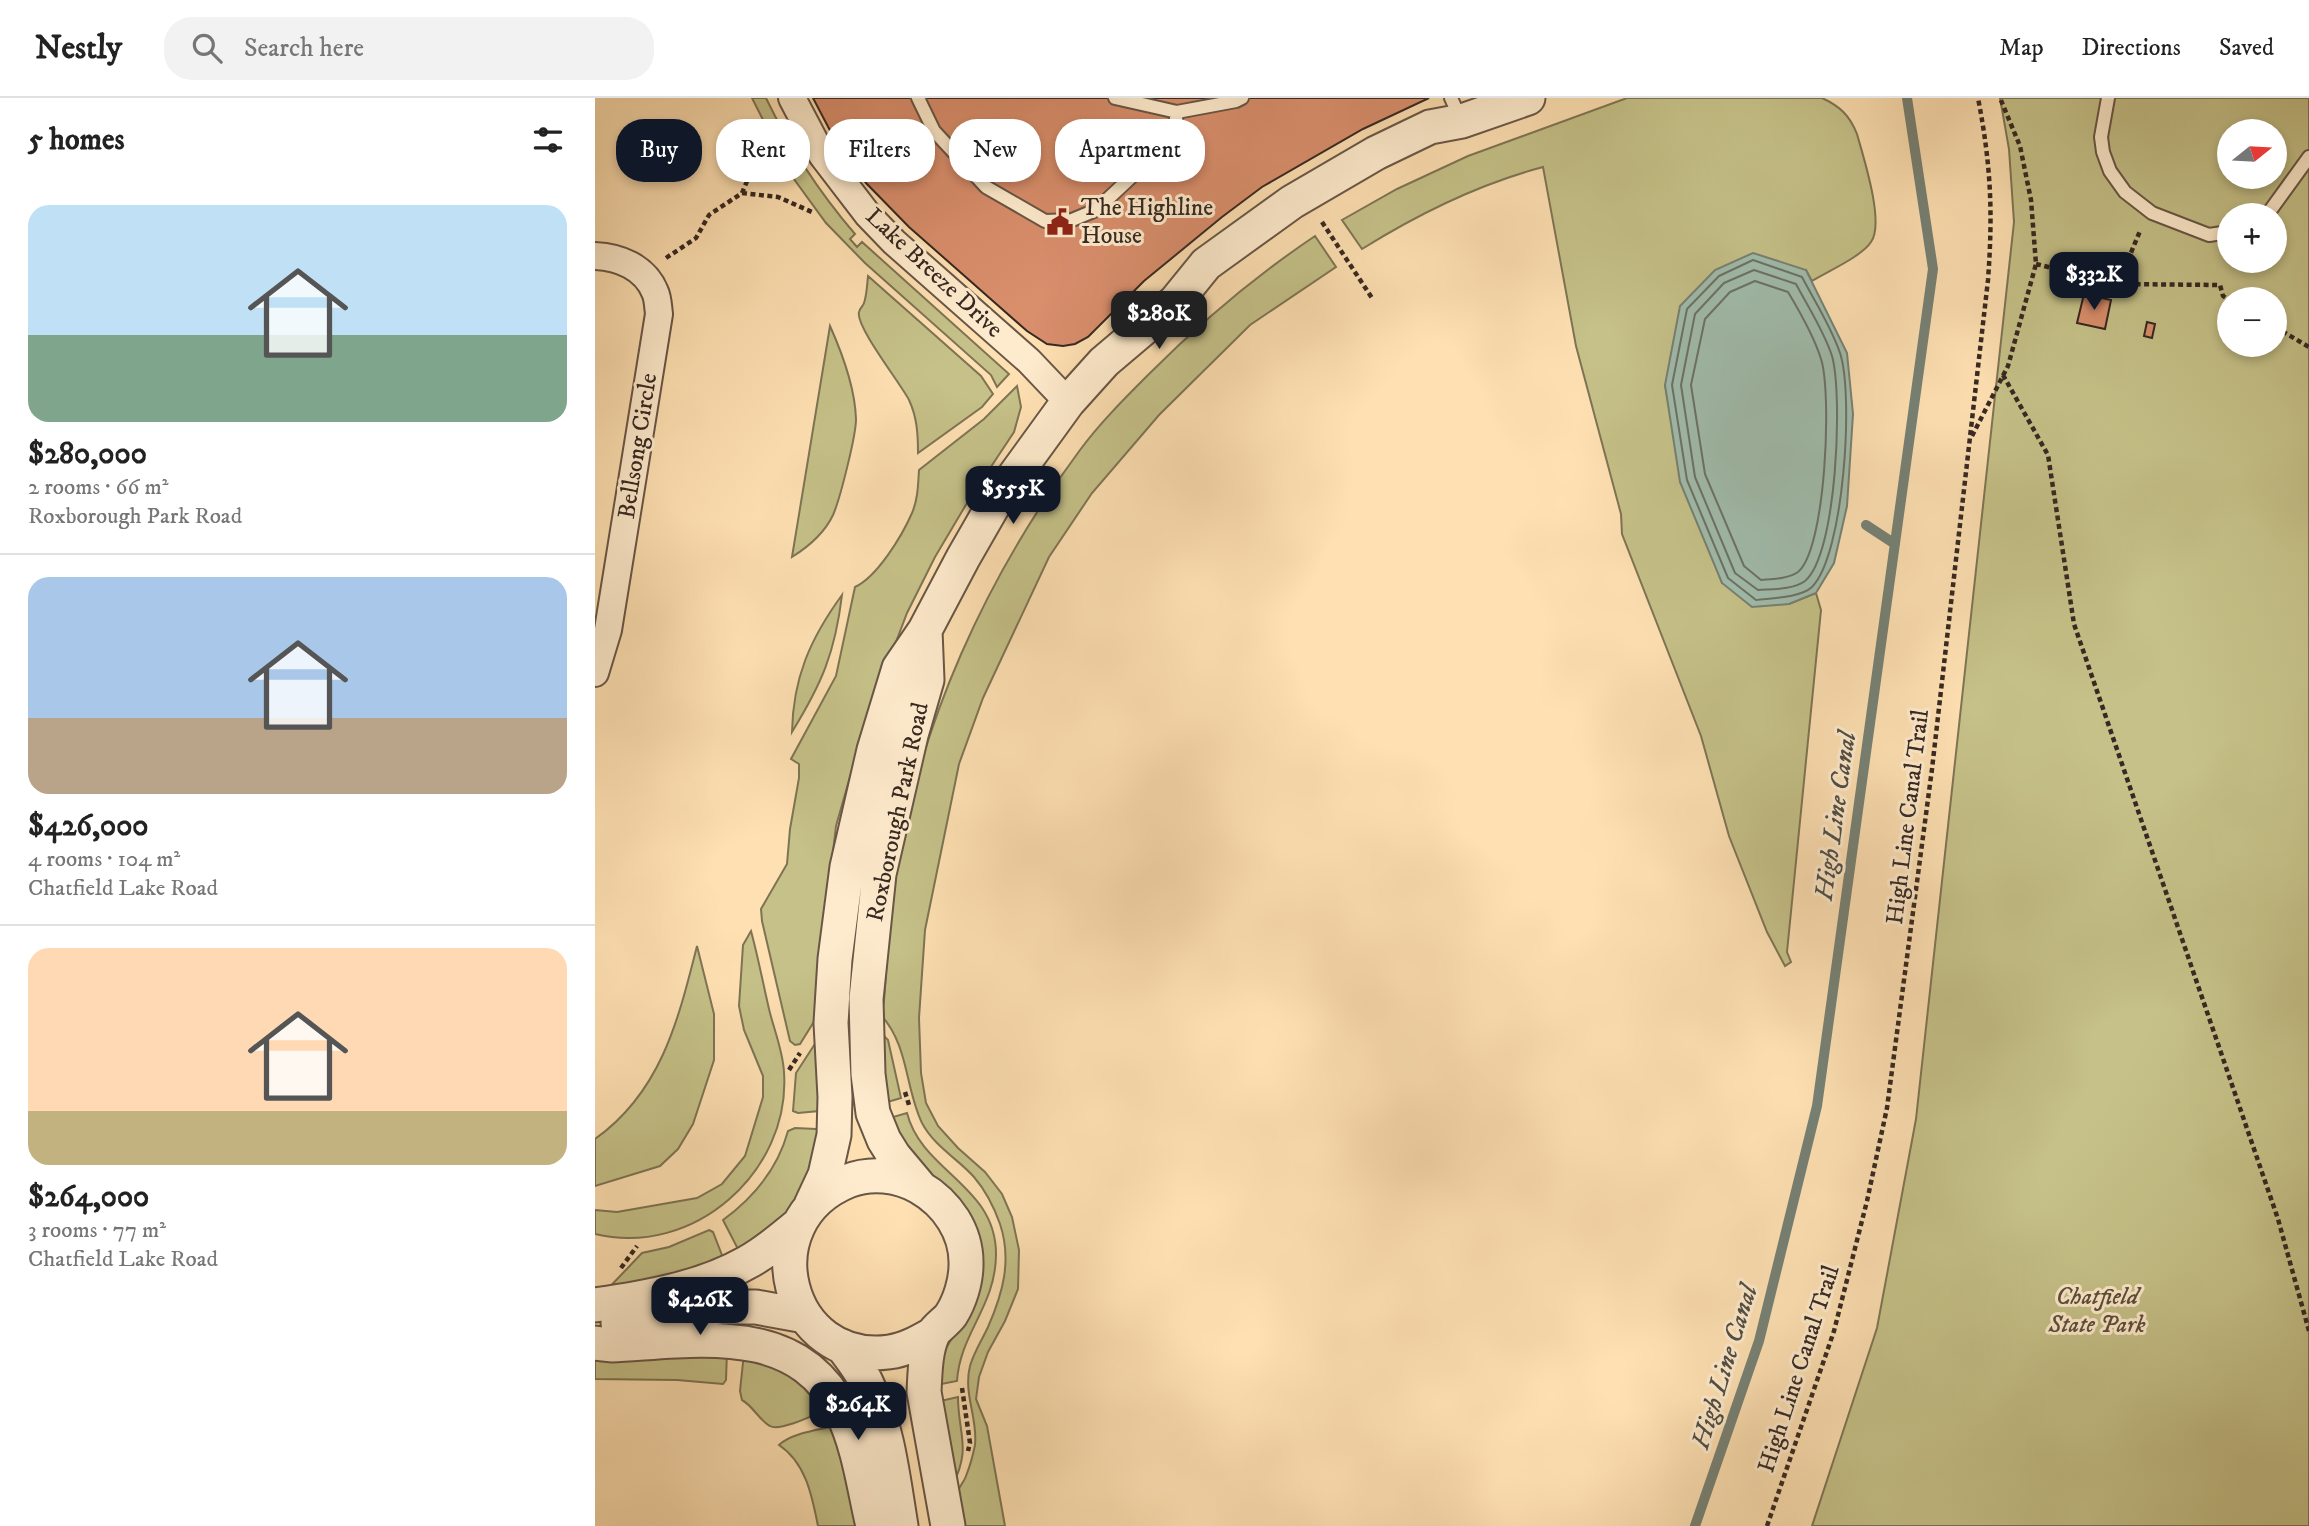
<!DOCTYPE html>
<html lang="en">
<head>
<meta charset="utf-8">
<style>
  body { margin:0; font-family:"IM FELL DW Pica",serif; background:#f2f2f2; color:#222; height:100vh; display:flex; flex-direction:column; font-size:26px; white-space:nowrap }
  * { box-sizing:border-box; margin:0 }
  p { font-size:23px; color:#767676 }
  .icon { flex:none; width:38px; height:38px; fill:none; stroke:currentColor; stroke-width:2; stroke-linecap:round; stroke-linejoin:round }
  .map { position:relative; flex:1; overflow:hidden }
  .side { display:flex; flex-direction:column; background:#fff; width:595px }
  .side>* { flex:none }
  .banner { position:absolute; left:21px; top:21px; width:665px; height:63px; display:flex; gap:14px }
  .needle { width:46px; rotate:72deg }
  .tools { position:absolute; left:1622px; top:21px; display:grid; gap:14px }
  .tools a { display:grid; place-items:center; width:70px; height:70px; border-radius:50%; background:#fff; box-shadow:0 4px 10px #0003; font-size:35px }
  .price { position:absolute; translate:-50% -60px; padding:0 16px; border-radius:14px; background:#111827; color:#fff; font-size:23px; line-height:46px; filter:drop-shadow(0 2px 4px #0008) }
  .price::after { content:''; position:absolute; left:50%; top:42px; width:21px; height:16px; margin-left:-10px; background:inherit; clip-path:polygon(0 0,100% 0,50% 100%) }
  .price.active { background:#222; color:#fff }
  ul { padding:0; list-style:none }
  li { display:grid; align-content:center; gap:14px; height:371px; padding:0 28px }
  li+li { border-top:2px solid #e0e0e0 }
  li span { display:grid; place-items:center; height:217px; border-radius:21px; color:#555 }
  li>.icon { margin-inline-start:auto }
  span .icon { width:126px; height:126px; fill:#fffc; stroke-width:1 }
  li b { font-size:30px }
  h2 { display:flex; justify-content:space-between; align-items:center; height:84px; padding:0 28px; font-size:30px }
  .pill { padding:0 24px; border-radius:28px; background:#fff; box-shadow:0 4px 10px #0003; font-size:24px; line-height:63px }
  .pill.active { background:#111827; color:#fff }
  header { display:flex; align-items:center; gap:42px; box-sizing:border-box; height:98px; padding:0 35px; background:#fff; border-bottom:2px solid #e0e0e0 }
  header strong { font-size:33px }
  nav { display:flex; gap:38px; margin-inline-start:auto; font-size:24px }
  .search { width:490px; height:63px; background:#f2f2f2; display:flex; align-items:center; gap:18px; box-sizing:border-box; padding:0 24px; border-radius:28px; color:#767676; font-size:26px }
  main { display:flex; flex:1; min-height:0 }
  .map>svg:first-child { display:block }
</style>
</head>
<body>
<header>
<strong>Nestly</strong>
<div class="search"><svg class="icon" aria-label="search" viewBox="0 0 24 24"><circle cx="10" cy="10" r="6"/><path d="M15 15l6 6"/></svg>Search here</div>
<nav><a>Map</a><a>Directions</a><a>Saved</a></nav>
</header>
<main>
<section class="side">
<h2>5 homes<svg class="icon" aria-label="filters" viewBox="0 0 24 24"><path d="M4 7h16M4 17h16"/><circle cx="9" cy="7" r="2"/><circle cx="15" cy="17" r="2"/></svg></h2>
<ul>
<li><span style="background:linear-gradient(#bfe0f5 60%,#7fa58c 0)"><svg class="icon" aria-label="home" viewBox="0 0 24 24"><path d="M3 11l9-7 9 7M6 9v11h12V9"/></svg></span><div><b>$280,000</b><p>2 rooms · 66 m²</p><p>Roxborough Park Road</p></div></li>
<li><span style="background:linear-gradient(#a9c7e8 65%,#b9a48a 0)"><svg class="icon" aria-label="home" viewBox="0 0 24 24"><path d="M3 11l9-7 9 7M6 9v11h12V9"/></svg></span><div><b>$426,000</b><p>4 rooms · 104 m²</p><p>Chatfield Lake Road</p></div></li>
<li><span style="background:linear-gradient(#ffd9b3 75%,#c2b280 0)"><svg class="icon" aria-label="home" viewBox="0 0 24 24"><path d="M3 11l9-7 9 7M6 9v11h12V9"/></svg></span><div><b>$264,000</b><p>3 rooms · 77 m²</p><p>Chatfield Lake Road</p></div></li>
</ul>
</section>
<div class="map">
<svg width="1714" height="1428" viewBox="0 0 1714 1428">
  <rect width="100%" height="100%" fill="#fee0b2"/>
  <filter id="stains"><feTurbulence type="fractalNoise" baseFrequency=".00286" numOctaves="4"/><feColorMatrix values="0 0 0 0 .2 0 0 0 0 .09 0 0 0 0 .02 0 0 0 .5 -.17"/></filter>
  <radialGradient id="worn" r=".72"><stop offset=".6" stop-color="#630" stop-opacity="0"/><stop offset="1" stop-color="#630" stop-opacity=".3"/></radialGradient>
  <!-- green -->
  <path fill="#c5c188" stroke="#7e7455" stroke-width="2" fill-rule="evenodd" d="M 157,0 L 171,0 C 195,50 224,94 260,136 L 255,141 L 262,149 L 267,144 L 414,276 L 402,289 L 396,277 L 270,165 L 231,125 L 196,77 Z
    M 1032,0 L 1227,0 C 1245,8 1255,18 1262,36 C 1268,58 1290,125 1276,144 C 1266,159 1233,173 1217,183 L 1211,172 L 1070,287 C 1082,355 1103,421 1127,485 L 1194,506 L 1221,495 L 1226,512 L 1192,854 L 1196,864 L 1190,868 L 1172,834 L 1134,738 L 1106,638 L 1027,436 L 1026,416 L 981,248 L 948,69 C 884,86 823,116 767,151 L 747,122 L 802,91 L 873,58 Z
    M 1405,0 L 1714,0 L 1714,1428 L 1217,1428 L 1282,1230 L 1321,1021 L 1419,124 L 1414,51 ZM 1634,33 L 1680,33 L 1680,79 L 1634,79 ZM 1634,117 L 1680,117 L 1680,163 L 1634,163 ZM 1634,201 L 1680,201 L 1680,247 L 1634,247 Z
    M 720,138 L 741,169 L 655,227 L 564,317 L 497,395 L 454,459 L 388,600 L 364,666 L 330,832 L 324,920 L 326,975 L 331,1005 L 343,1028 L 363,1050 L 390,1074 L 407,1096 L 417,1119 L 424,1152 L 423,1191 L 410,1223 L 393,1254 L 384,1279 L 381,1301 L 392,1328 L 410,1428 L 366,1428 C 365,1419 359,1405 361,1397 C 363,1390 369,1384 371,1378 C 375,1368 378,1357 380,1347 C 383,1320 368,1296 375,1268 C 379,1254 387,1242 393,1229 C 408,1195 417,1162 405,1126 C 399,1109 391,1093 379,1079 C 363,1061 339,1048 327,1025 C 310,990 314,948 286,917 L 289,903 C 292,863 294,822 300,782 C 323,627 392,477 485,352 C 505,325 529,301 553,277 C 605,225 659,179 720,138 Z
    M 273,178 L 386,278 L 398,296 L 387,309 L 323,355 C 323,336 322,319 314,302 C 306,286 260,228 264,214 C 265,210 268,208 269,205 C 272,196 272,187 273,178 Z
    M 235,228 C 248,257 260,289 261,321 C 261,338 245,401 238,417 C 230,434 213,449 197,459 Z
    M 422,288 L 426,309 L 419,334 L 372,405 L 340,459 L 312,515 L 270,626 L 241,728 L 228,840 L 225,914 L 205,946 L 200,947 L 195,943 L 167,823 L 166,811 L 192,766 L 195,731 L 204,680 L 204,666 L 196,661 L 241,578 L 260,489 C 282,479 307,438 317,415 C 323,401 323,387 324,372 L 389,321 Z
    M 247,497 C 240,555 227,585 197,634 C 198,580 215,541 247,497 Z
    M 156,833 C 163,859 168,885 174,911 C 179,932 188,953 189,974 C 196,1074 98,1160 0,1136 L 0,1112 L 22,1114 L 102,1100 L 127,1086 L 150,1058 L 168,999 L 168,978 L 149,932 L 144,908 L 148,847 Z
    M 102,848 L 119,916 L 119,962 L 98,1026 L 83,1051 L 65,1068 L 0,1088 L 0,1041 C 66,994 83,923 102,848 Z
    M 283,932 L 293,942 L 306,1000 L 286,1006 Z
    M 227,935 L 224,1013 L 203,1015 L 198,1013 L 201,975 Z
    M 312,1015 C 327,1074 401,1087 401,1156 C 401,1208 365,1235 362,1283 L 341,1287 L 345,1260 L 382,1199 L 325,1071 L 291,1021 Z
    M 200,1030 L 221,1031 L 227,1036 L 206,1096 L 188,1121 L 146,1157 L 128,1122 C 158,1100 183,1070 193,1033 Z
    M 114,1132 L 118,1134 L 130,1165 L 7,1197 L 47,1155 L 74,1149 Z
    M 132,1253 L 131,1282 L 128,1286 L 82,1282 L 0,1281 L 0,1259 Z
    M 149,1255 L 190,1269 L 233,1311 C 221,1316 185,1334 175,1328 C 164,1322 158,1308 147,1302 L 145,1293 Z
    M 363,1299 C 363,1336 377,1350 357,1388 L 341,1304 Z
    M 240,1328 L 266,1428 L 223,1428 C 217,1398 211,1365 184,1347 C 196,1335 224,1332 240,1328 Z"/>
  <!-- water -->
  <path fill="#a0bdad" stroke="#768175" stroke-width="2" d="M 1158,155 L 1211,172 L 1252,255 L 1258,316 L 1252,408 L 1239,465 L 1221,495 L 1194,506 L 1157,509 L 1127,485 L 1085,384 L 1070,287 L 1085,208 L 1120,172 Z"/>
  <g fill="none" stroke-linecap="round" stroke-linejoin="round">
    <!-- shore -->
    <path stroke="#6b7268" stroke-width="2" d="M 1158,162 L 1207,179 C 1220,204 1236,228 1245,255 C 1259,297 1249,457 1217,489 C 1205,500 1176,500 1161,502 L 1133,480 L 1092,382 L 1077,287 L 1092,211 L 1124,178 Z
      M 1159,172 L 1201,186 C 1213,209 1229,233 1237,258 C 1248,297 1242,457 1210,483 C 1198,492 1177,491 1163,492 L 1140,475 L 1100,379 L 1086,287 L 1100,216 L 1129,185 Z
      M 1160,183 L 1193,194 C 1205,214 1219,238 1226,261 C 1237,295 1231,451 1203,474 C 1193,481 1177,481 1166,482 L 1149,468 L 1110,376 L 1096,287 L 1110,221 L 1135,194 Z"/>
    <!-- stream -->
    <path stroke="#768175" stroke-width="10" d="M 1271,427 L 1300,446
      M 1100,1428 L 1164,1243 L 1222,1008 L 1338,171 L 1312,0"/>
  </g>
  <!-- building -->
  <path fill="#d98e6c" stroke="#362822" stroke-width="2" d="M 218,0 L 834,0 L 768,31 L 667,89 L 627,119 L 549,183 L 493,239 L 480,246 L 468,248 L 452,246 L 432,233 L 314,129 L 271,85 L 240,42 Z
    M 1489,196 L 1516,202 L 1510,231 L 1482,225 Z
    M 1552,224 L 1560,226 L 1557,240 L 1549,238 Z"/>
  <g fill="none" stroke-linecap="round" stroke-linejoin="round">
    <defs>
      <path id="service" d="M 323,0 L 339,33 L 391,89 L 450,123 L 477,122 L 501,112 L 578,40 L 582,14
        M 520,0 L 582,14 L 641,3 L 647,0
        M 856,0 L 866,22
        M 1513,0 L 1506,39 L 1508,54 L 1515,73 L 1530,94 L 1557,115 L 1614,137 L 1634,134
        M 1672,117 L 1714,59"/>
      <path id="minor" d="M 197,0 L 227,57 L 273,117 L 299,144 L 434,263 L 473,304
        M 0,158 C 24,159 50,169 60,194 C 63,200 63,209 64,216 L 13,532 L 0,575"/>
      <path id="tertiary" d="M 325,1089 L 299,1058 L 289,1042 L 278,1015 L 273,976 L 271,901 L 284,776 L 316,637 L 332,582 L 330,532
        M 216,1107 L 230,1077 L 239,1037 L 240,999 L 236,925 L 240,861 L 252,769 L 279,652 L 304,570 L 330,532 L 368,460 L 399,406 L 473,304 L 509,264 L 581,203 L 611,166 L 697,104 L 781,55 L 835,29 L 867,23 L 933,0
        M 0,1207 C 50,1200 107,1190 151,1165 C 170,1155 186,1141 203,1127
        M 23,1225 L 126,1209 L 161,1209 L 210,1218
        M 338,1236 C 324,1244 310,1252 294,1254 C 192,1268 153,1124 253,1083 C 276,1074 303,1077 324,1089 C 352,1105 372,1134 371,1167 C 371,1183 365,1203 356,1217 C 351,1224 342,1229 338,1236 C 330,1253 330,1276 329,1294 L 353,1428
        M 0,1245 L 16,1247 C 99,1243 203,1222 247,1314 C 264,1349 269,1390 278,1428
        M 247,1248 C 256,1260 265,1271 271,1284 C 293,1329 298,1380 306,1428"/>
    </defs>
    <!-- service casing -->
    <use href="#service" stroke="#685646" stroke-width="16"/>
    <!-- minor casing -->
    <use href="#minor" stroke="#685646" stroke-width="30"/>
    <!-- tertiary casing -->
    <use href="#tertiary" stroke="#685646" stroke-width="37"/>
    <!-- path -->
    <path stroke="#362822" stroke-width="4.5" stroke-dasharray="5 3.5" stroke-linecap="butt" d="M 147,95 L 183,99 L 217,114
      M 727,124 L 777,200
      M 71,160 L 101,140 L 114,117 L 147,95 L 162,59 L 166,30
      M 1441,166 L 1523,186 L 1625,187 L 1628,198 L 1634,202
      M 1523,186 L 1545,133
      M 1680,229 L 1714,249
      M 1408,277 L 1453,357 L 1479,526 L 1683,1121 L 1714,1233
      M 1377,338 L 1413,268 L 1441,166 L 1436,102 L 1425,48 L 1405,0
      M 194,972 L 205,955
      M 310,994 L 314,1007
      M 26,1170 L 42,1148
      M 367,1290 L 375,1345 L 373,1353
      M 1172,1428 L 1239,1233 L 1272,1103 L 1292,1010 L 1337,671 L 1393,182 C 1398,114 1396,67 1383,0"/>
    <!-- service -->
    <use href="#service" stroke="#feebcd" stroke-width="12"/>
    <!-- minor -->
    <use href="#minor" stroke="#feebcd" stroke-width="26"/>
    <!-- tertiary -->
    <use href="#tertiary" stroke="#feebcd" stroke-width="33"/>
  </g>
  <!-- icons -->
  <defs>
    <symbol id="civic-bare" viewBox="-9 -9 18 18"><path d="M-.6-6.5H3V-4.5H.6V-3L4-1V1h2V6H-6V1h2V-1L-.6-3ZM-1.2 2.5V6h2.4V2.5Z" fill="#8f2418" stroke="#feebcd" stroke-width="2.5" paint-order="stroke"/></symbol>
  </defs>
  <g fill-rule="evenodd">
    <use href="#civic-bare" x="446" y="105" width="38" height="38"/>
  </g>
  <g text-anchor="middle" dominant-baseline="central" stroke-width="6" stroke-linejoin="round" paint-order="stroke">
    <!-- poi labels -->
    <g font-size="24" fill="#362822" stroke="#feebcd" text-anchor="start">
      <text x="486" y="110">The Highline<tspan x="486" dy="28">House</tspan></text>
    </g>
    <!-- street labels -->
    <g font-size="24" fill="#362822" stroke="#feebcd">
      <text transform="translate(339 175) rotate(43)">Lake Breeze Drive</text>
      <text transform="translate(43 348) rotate(-81)">Bellsong Circle</text>
      <text transform="translate(303 714) rotate(-78)">Roxborough Park Road</text>
      <text transform="translate(1313 719) rotate(-83)">High Line Canal Trail</text>
      <text transform="translate(1204 1271) rotate(-72)">High Line Canal Trail</text>
    </g>
    <!-- park labels -->
    <g font-size="24" font-style="italic" fill="#5a4e3c" stroke="#feebcd">
      <text x="1502" y="1199">Chatfield<tspan x="1502" dy="28">State Park</tspan></text>
    </g>
    <!-- water labels -->
    <g font-size="26" font-style="italic" fill="#504d45" stroke="#feebcd">
      <text transform="translate(1241 718) rotate(-82)">High Line Canal</text>
      <text transform="translate(1130 1269) rotate(-73)">High Line Canal</text>
    </g>
  </g>
  <rect width="100%" height="100%" filter="url(#stains)"/>
  <rect width="100%" height="100%" fill="url(#worn)"/>
</svg>
<div class="tools">
<a><svg class="needle" viewBox="-14 -14 28 28"><path d="M0-13l5 13h-10z" fill="#e53935"/><path d="M0 13l5-13h-10z" fill="#767676"/></svg></a>
<a>+</a>
<a>−</a>
</div>
<b class="price" style="left:1499px;top:214px">$332K</b>
<b class="price active" style="left:564px;top:253px">$280K</b>
<b class="price" style="left:418px;top:428px">$555K</b>
<b class="price" style="left:105px;top:1239px">$426K</b>
<b class="price" style="left:263px;top:1344px">$264K</b>
<div class="banner">
<a class="pill active">Buy</a>
<a class="pill">Rent</a>
<a class="pill">Filters</a>
<a class="pill">New</a>
<a class="pill">Apartment</a>
</div>
</div>
</main>
</body>
</html>
